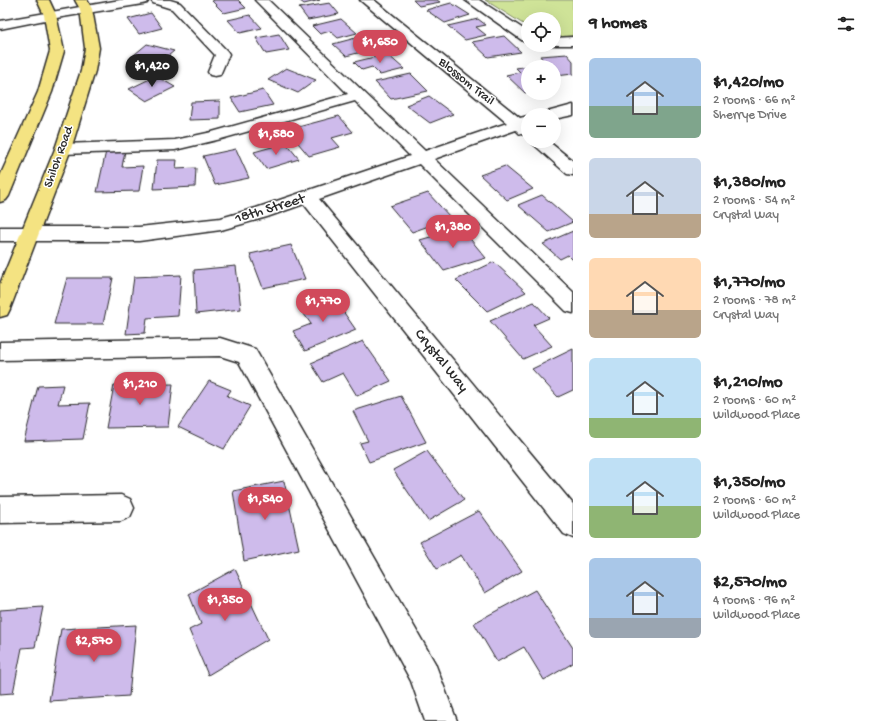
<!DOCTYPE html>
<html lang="en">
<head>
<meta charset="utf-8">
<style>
  body { margin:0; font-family:"Gochi Hand",sans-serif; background:#f6f6f6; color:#222; height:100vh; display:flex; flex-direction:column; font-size:15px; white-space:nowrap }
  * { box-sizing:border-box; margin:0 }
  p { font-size:13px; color:#767676 }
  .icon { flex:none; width:22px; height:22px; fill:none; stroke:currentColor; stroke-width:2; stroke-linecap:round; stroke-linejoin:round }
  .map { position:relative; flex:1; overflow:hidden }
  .drawer { display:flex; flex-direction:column; background:#fff; width:300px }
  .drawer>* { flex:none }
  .controls { position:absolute; left:521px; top:12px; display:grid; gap:8px }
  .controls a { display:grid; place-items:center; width:40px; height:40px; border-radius:50%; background:#fff; box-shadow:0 4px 16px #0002; font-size:20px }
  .price { position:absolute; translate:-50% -34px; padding:0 9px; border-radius:14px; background:#d1495b; color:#fff; font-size:13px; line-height:26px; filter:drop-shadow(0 1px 2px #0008) }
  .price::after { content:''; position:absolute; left:50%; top:24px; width:12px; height:9px; margin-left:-6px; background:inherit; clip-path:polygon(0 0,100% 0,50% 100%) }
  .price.on { background:#222; color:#fff }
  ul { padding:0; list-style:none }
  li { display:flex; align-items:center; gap:12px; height:100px; padding:0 16px }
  li span { display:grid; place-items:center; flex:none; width:112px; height:80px; border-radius:6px; color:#555 }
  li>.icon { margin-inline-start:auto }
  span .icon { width:48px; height:48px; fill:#fffc; stroke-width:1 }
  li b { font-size:17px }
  h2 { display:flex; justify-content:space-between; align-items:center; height:48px; padding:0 16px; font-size:17px }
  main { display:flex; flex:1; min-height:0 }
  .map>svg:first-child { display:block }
</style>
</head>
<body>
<main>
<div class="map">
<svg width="573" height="721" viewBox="0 0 573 721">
  <rect width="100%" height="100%" fill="#fff"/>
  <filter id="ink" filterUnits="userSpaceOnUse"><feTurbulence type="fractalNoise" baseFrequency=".025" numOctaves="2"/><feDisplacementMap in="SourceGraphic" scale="8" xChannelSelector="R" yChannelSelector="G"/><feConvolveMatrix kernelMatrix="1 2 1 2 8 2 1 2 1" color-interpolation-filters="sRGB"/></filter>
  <g filter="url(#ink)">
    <!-- green -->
    <path fill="#cfe398" stroke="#7d8762" d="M 485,0 L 573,0 L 573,36 L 554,37 L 554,19 L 528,19 L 528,27 Z"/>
    <!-- building -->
    <path fill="#cebbeb" stroke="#2b2b2b" d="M 215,0 L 238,0 L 246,8 L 224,13 L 212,1 Z
      M 299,0 L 320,0 L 304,4 Z
      M 413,0 L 437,0 L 440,2 L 419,6 Z
      M 330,3 L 339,14 L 308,20 L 299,8 Z
      M 451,3 L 470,15 L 445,23 L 426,10 Z
      M 151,13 L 162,28 L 139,34 L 128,19 Z
      M 250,15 L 262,28 L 240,33 L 228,20 Z
      M 341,19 L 357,33 L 338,38 L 330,31 L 320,34 L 312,26 Z
      M 478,19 L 486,25 L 476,27 L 486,35 L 465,40 L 448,26 Z
      M 279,34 L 289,50 L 266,54 L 256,38 Z
      M 363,36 L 377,48 L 346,56 L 333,44 Z
      M 504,36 L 521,52 L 488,57 L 472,42 Z
      M 147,44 L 174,51 L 156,66 L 129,59 Z
      M 387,54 L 404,69 L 380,75 L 372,67 L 362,70 L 354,62 Z
      M 567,54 L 573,61 L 573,74 L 556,76 L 554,74 L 554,67 L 548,67 L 540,56 Z
      M 529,66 L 531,67 L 528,67 L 528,92 L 525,93 L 506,75 L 520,72 L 516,68 Z
      M 286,68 L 316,80 L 298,93 L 268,80 Z
      M 411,74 L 428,91 L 391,99 L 375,82 Z
      M 156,76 L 175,87 L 147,101 L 129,89 Z
      M 263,90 L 273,105 L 240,112 L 231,98 Z
      M 429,96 L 453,114 L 430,123 L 406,105 Z
      M 220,101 L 220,119 L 189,120 L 191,102 Z
      M 339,116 L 353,132 L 332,138 L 340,147 L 309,156 L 287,130 Z
      M 286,143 L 299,159 L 266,169 L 254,152 Z
      M 236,149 L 249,178 L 215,185 L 203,156 Z
      M 106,151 L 125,151 L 122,167 L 143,166 L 139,191 L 97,192 Z
      M 157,160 L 177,160 L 176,169 L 196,168 L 195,187 L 154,189 Z
      M 505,166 L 533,189 L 507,200 L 480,175 Z
      M 428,193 L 451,218 L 412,232 L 390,206 Z
      M 542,195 L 573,222 L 549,232 L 518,205 Z
      M 461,228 L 486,258 L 444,271 L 420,240 Z
      M 573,231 L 573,260 L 568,255 L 560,259 L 543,244 Z
      M 291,245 L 305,279 L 263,288 L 250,254 Z
      M 494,262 L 526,292 L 487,311 L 456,280 Z
      M 236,266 L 241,309 L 196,314 L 194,270 Z
      M 181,275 L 178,316 L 147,318 L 145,333 L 126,334 L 134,277 Z
      M 67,278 L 113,278 L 103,324 L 54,324 Z
      M 331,294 L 356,330 L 305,351 L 293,331 L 311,324 L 299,307 Z
      M 534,302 L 549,318 L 533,325 L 552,346 L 523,359 L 490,321 Z
      M 363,341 L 391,381 L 357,396 L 343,373 L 323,382 L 311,363 Z
      M 573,349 L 573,390 L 558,397 L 532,369 Z
      M 209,381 L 231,390 L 227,396 L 250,406 L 224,449 L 178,427 Z
      M 173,384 L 168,427 L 106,428 L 114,385 Z
      M 63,385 L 58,404 L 90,403 L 83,439 L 24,441 L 38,386 Z
      M 401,396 L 426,442 L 369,462 L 360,443 L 368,441 L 353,411 Z
      M 427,451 L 464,500 L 428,521 L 393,470 Z
      M 284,481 L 299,549 L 244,561 L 233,491 Z
      M 479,511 L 522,571 L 485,593 L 461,555 L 437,569 L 420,542 Z
      M 235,569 L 268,639 L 208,675 L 189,630 L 201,624 L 189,594 Z
      M 535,590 L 573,648 L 573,663 L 544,680 L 524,647 L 497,662 L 474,623 Z
      M 43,607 L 35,647 L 22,648 L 13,693 L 0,694 L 0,610 Z
      M 136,625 L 129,696 L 49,701 L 61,629 Z"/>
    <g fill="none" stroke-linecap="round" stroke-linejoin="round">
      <defs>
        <path id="minor" d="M 120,0 L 149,0 L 147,3 L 143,4 L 50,19 L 0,29 L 0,21 Z
          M 151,0 L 170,0 L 180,3 L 227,51 L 229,54 L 220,75 L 215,76 L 210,75 L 208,72 L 215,55 L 172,9 L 153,3 Z
          M 255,0 L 268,0 L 425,151 L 507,123 L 360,0 L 374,0 L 520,118 L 528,116 L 528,135 L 520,134 L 516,130 L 434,159 L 573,292 L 573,313 L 566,311 L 419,164 L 319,199 L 573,504 L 573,538 L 564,534 L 304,204 L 267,217 L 221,230 L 139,241 L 0,241 L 0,227 L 139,227 L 221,218 L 256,208 L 410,156 L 355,101 L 221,139 L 175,150 L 63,154 L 57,153 L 55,149 L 57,145 L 63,144 L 175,140 L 212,132 L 348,94 Z
          M 465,0 L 479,0 L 528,32 L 528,42 L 523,41 Z
          M 573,37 L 573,45 L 550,45 L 554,45 L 554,38 Z
          M 573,105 L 573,115 L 554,119 L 554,115 L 544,115 L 547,112 Z
          M 530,141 L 548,141 L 573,161 L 573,175 L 567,174 Z
          M 220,338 L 255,349 L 435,663 L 457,721 L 425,721 L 411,681 L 239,362 L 220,356 L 0,360 L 0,342 Z
          M 121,495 L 130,499 L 134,508 L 130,517 L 121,521 L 0,523 L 0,497 Z"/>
        <path id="major" d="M 37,0 L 49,0 L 56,15 L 64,51 L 52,92 L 9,196 L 6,200 L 0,202 L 0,176 L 38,92 L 50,51 L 44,15 Z
          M 75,0 L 87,0 L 92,9 L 99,48 L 95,71 L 71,149 L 10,309 L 7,315 L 0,317 L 0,284 L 55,149 L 81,71 L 85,48 L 80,9 Z"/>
      </defs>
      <!-- minor casing -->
      <use href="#minor" stroke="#2b2b2b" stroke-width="3"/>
      <!-- major casing -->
      <use href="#major" stroke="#2b2b2b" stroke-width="3"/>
      <!-- minor -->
      <use href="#minor" fill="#fff" fill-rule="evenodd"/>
      <!-- major -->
      <use href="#major" fill="#f4e382" fill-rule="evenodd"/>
    </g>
  </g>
  <g text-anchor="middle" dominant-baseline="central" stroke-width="3" stroke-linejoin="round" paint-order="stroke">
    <!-- far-street labels -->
    <g font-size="13" fill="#2b2b2b" stroke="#fff">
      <text transform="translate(466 82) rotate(39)">Blossom Trail</text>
      <text transform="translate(59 157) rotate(-70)">Shiloh Road</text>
    </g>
    <!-- street labels -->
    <g font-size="15" fill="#2b2b2b" stroke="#fff">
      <text transform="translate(270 209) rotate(-17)">18th Street</text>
      <text transform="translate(441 361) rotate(51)">Crystal Way</text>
    </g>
  </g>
</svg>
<div class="controls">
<a><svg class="icon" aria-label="locate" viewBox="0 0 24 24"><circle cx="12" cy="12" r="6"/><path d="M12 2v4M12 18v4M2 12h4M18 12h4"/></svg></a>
<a>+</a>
<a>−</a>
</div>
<b class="price" style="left:380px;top:64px">$1,650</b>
<b class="price on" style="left:152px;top:88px">$1,420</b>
<b class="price" style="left:276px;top:156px">$1,580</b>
<b class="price" style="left:453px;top:249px">$1,380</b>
<b class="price" style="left:323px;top:323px">$1,770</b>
<b class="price" style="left:140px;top:406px">$1,210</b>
<b class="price" style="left:265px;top:521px">$1,540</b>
<b class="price" style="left:225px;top:622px">$1,350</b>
<b class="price" style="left:94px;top:663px">$2,570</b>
</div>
<section class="drawer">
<h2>9 homes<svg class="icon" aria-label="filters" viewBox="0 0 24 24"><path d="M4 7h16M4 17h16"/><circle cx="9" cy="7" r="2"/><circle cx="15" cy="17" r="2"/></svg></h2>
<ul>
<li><span style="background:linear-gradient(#a9c7e8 60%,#7fa58c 0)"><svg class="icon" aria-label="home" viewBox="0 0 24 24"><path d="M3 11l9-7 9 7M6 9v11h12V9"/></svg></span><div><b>$1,420/mo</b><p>2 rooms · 66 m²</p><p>Sherrye Drive</p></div></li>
<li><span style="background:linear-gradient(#c9d6e8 70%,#b9a48a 0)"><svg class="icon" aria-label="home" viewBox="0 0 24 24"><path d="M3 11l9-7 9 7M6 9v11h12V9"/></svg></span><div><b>$1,380/mo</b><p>2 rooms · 54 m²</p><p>Crystal Way</p></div></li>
<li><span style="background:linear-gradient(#ffd9b3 65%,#b9a48a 0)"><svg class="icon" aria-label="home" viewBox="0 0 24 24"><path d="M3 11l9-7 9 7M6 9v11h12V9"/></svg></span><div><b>$1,770/mo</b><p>2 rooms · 78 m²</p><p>Crystal Way</p></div></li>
<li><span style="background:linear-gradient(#bfe0f5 75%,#8fb573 0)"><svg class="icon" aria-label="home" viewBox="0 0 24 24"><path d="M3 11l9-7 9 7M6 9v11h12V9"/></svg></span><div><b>$1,210/mo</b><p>2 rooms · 60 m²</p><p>Wildwood Place</p></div></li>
<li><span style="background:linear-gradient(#bfe0f5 60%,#8fb573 0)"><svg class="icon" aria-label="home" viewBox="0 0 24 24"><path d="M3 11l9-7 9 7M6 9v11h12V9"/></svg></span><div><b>$1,350/mo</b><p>2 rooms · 60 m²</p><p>Wildwood Place</p></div></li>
<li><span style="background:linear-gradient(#a9c7e8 75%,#9aa5b1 0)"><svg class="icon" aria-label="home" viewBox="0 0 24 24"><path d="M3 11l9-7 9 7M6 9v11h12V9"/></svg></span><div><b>$2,570/mo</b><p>4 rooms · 96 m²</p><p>Wildwood Place</p></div></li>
</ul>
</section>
</main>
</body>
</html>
